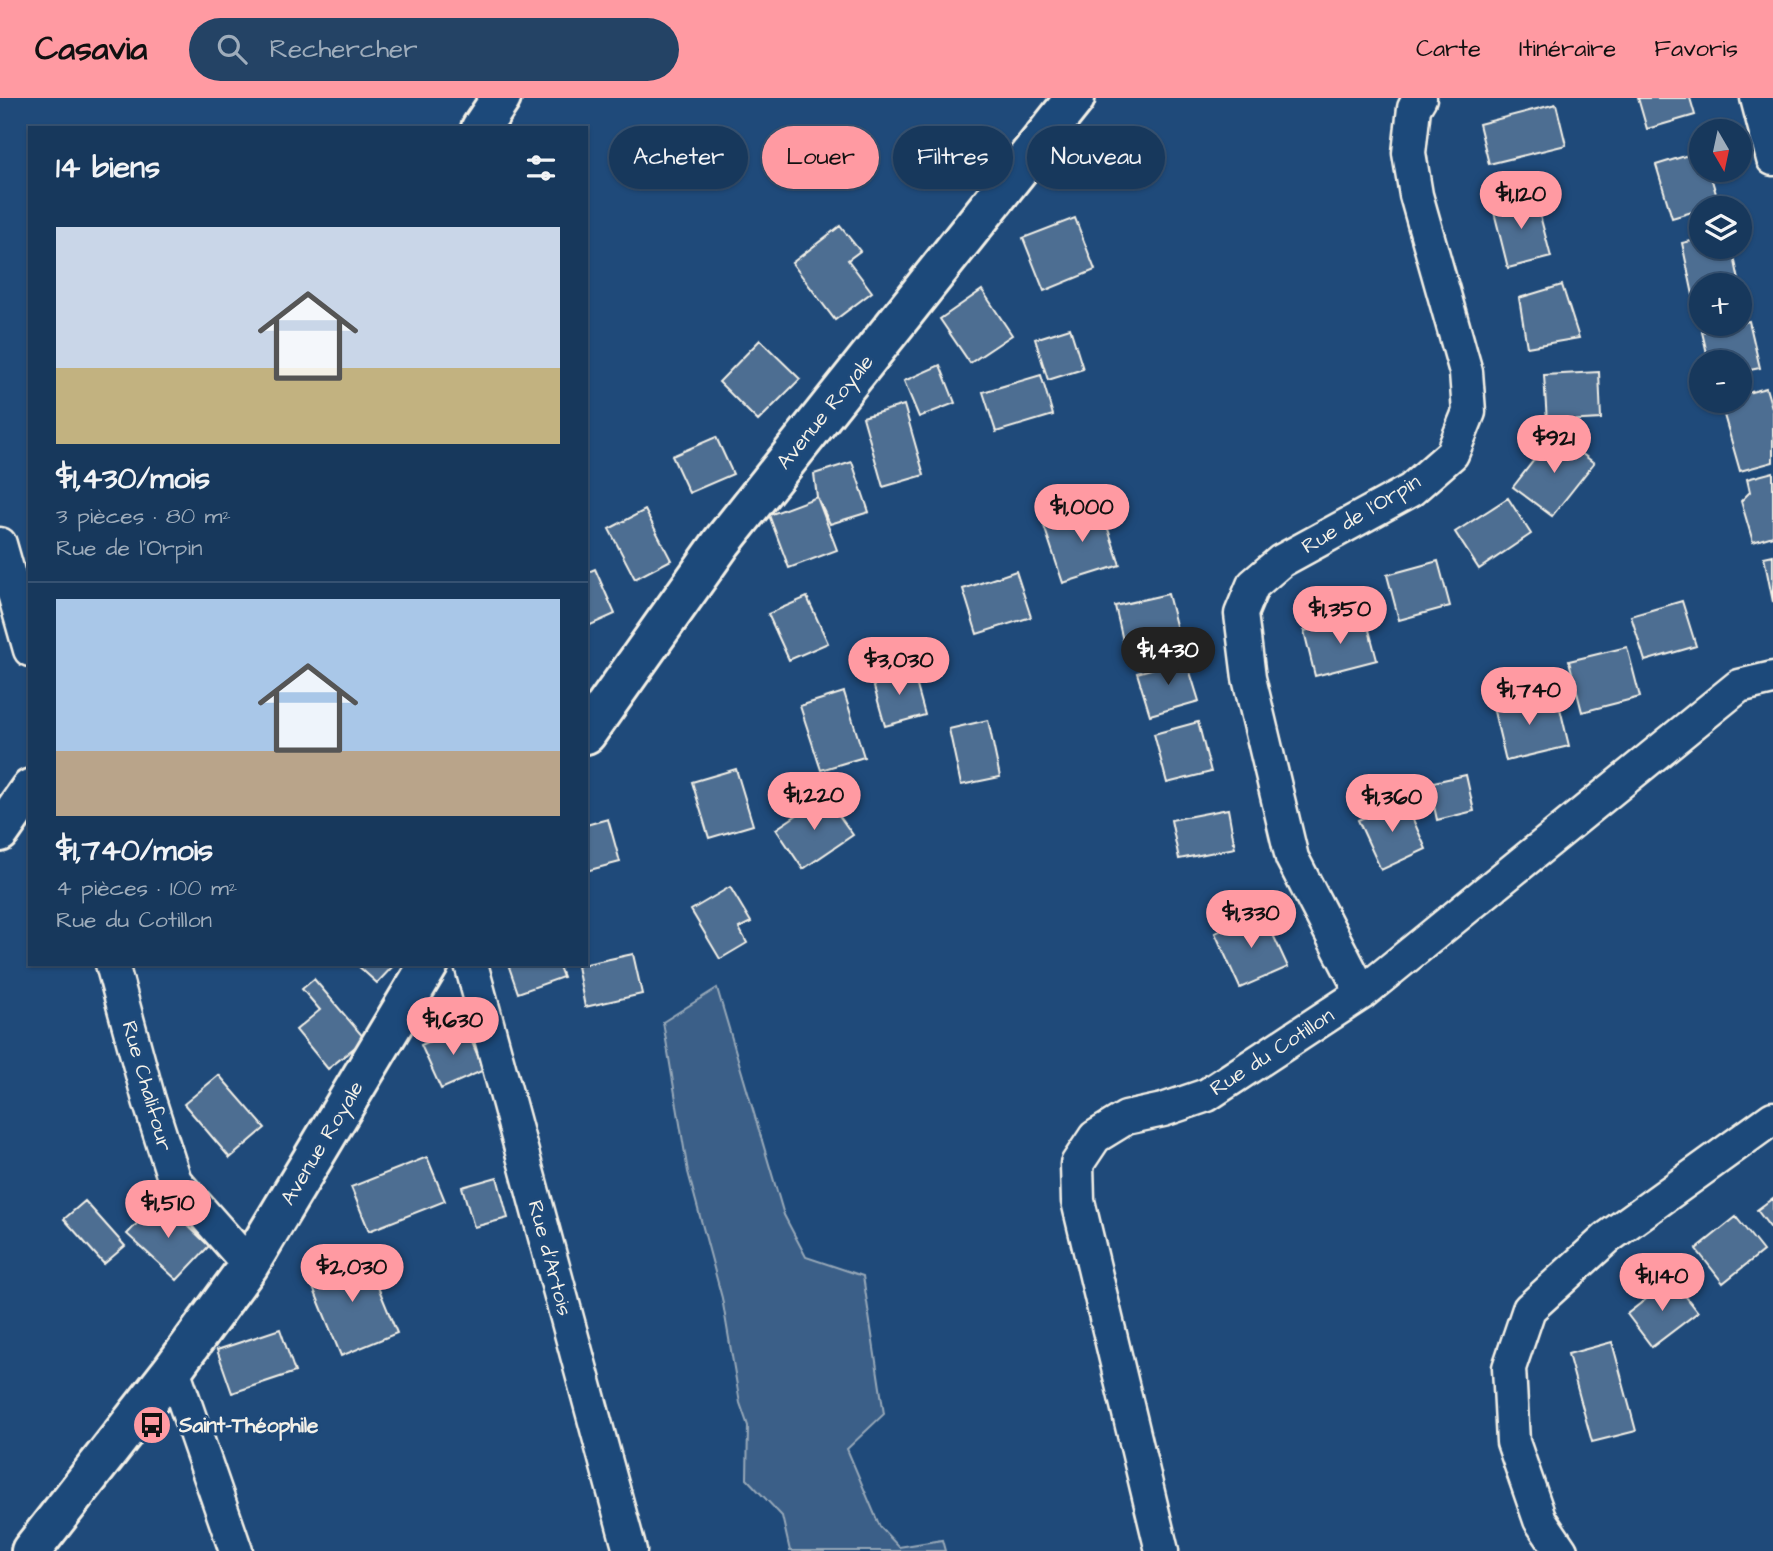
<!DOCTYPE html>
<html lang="fr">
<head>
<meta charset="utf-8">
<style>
  body { margin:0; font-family:"Architects Daughter",sans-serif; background:#244365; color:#f1f3f6; height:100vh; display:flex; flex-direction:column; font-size:26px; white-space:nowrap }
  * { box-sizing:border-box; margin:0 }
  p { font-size:23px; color:#9eacbb }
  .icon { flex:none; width:38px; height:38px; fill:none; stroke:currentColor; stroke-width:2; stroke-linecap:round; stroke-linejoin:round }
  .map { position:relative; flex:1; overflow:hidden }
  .details { position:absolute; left:28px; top:28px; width:560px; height:840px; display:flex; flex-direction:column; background:#17385c; border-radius:0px; box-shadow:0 2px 5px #0004,0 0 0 2px #365272 }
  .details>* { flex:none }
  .banner { position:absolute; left:609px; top:28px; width:665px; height:63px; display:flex; gap:14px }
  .needle { width:46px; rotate:171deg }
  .fabs { position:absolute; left:1689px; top:21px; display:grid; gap:14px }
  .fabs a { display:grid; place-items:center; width:63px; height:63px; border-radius:50%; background:#17385c; box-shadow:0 2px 5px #0004,0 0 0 2px #365272; font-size:35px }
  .price { position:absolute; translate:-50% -60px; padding:0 16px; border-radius:24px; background:#ff9aa2; color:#111; font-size:23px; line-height:46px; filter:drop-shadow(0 2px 4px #0008) }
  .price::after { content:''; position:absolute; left:50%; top:42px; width:21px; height:16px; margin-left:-10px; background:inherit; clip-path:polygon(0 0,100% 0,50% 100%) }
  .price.selected { background:#222; color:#fff }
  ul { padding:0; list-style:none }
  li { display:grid; align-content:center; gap:14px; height:371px; padding:0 28px }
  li+li { border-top:2px solid #365272 }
  li span { display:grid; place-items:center; height:217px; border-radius:0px; color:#555 }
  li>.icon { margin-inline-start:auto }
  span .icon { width:126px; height:126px; fill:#fffc; stroke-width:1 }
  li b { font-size:30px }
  h2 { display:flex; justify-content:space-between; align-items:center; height:84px; padding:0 28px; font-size:30px }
  .chip { padding:0 24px; border-radius:32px; background:#17385c; box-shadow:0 2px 5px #0004,0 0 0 2px #365272; font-size:24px; line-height:63px }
  .chip.selected { background:#ff9aa2; color:#111 }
  header { display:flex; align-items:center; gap:42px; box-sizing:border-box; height:98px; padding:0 35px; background:#ff9aa2; color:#111 }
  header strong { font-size:33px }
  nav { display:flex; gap:38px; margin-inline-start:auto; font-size:24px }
  .search { width:490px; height:63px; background:#244365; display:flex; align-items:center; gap:18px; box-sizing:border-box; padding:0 24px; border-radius:38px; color:#9eacbb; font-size:26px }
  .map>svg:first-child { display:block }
</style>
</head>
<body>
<header>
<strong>Casavia</strong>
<div class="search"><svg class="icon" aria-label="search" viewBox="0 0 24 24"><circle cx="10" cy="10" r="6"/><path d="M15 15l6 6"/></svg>Rechercher</div>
<nav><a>Carte</a><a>Itinéraire</a><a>Favoris</a></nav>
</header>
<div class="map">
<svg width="1773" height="1453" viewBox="0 0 1773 1453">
  <rect width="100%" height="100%" fill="#1f4a7a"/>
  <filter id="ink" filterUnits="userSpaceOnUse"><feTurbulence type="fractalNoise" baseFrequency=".0143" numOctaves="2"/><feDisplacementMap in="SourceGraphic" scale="14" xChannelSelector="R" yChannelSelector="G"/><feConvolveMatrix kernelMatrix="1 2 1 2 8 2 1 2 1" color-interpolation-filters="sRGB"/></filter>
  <g filter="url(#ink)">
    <!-- green -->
    <path fill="#3a5f88" stroke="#97a8b8" stroke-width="2" d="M 717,890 L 784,1117 L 806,1159 L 863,1178 L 884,1316 L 847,1351 L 880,1429 L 899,1449 L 942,1442 L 945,1453 L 790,1453 L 782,1418 L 747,1381 L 748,1328 L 740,1305 L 722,1200 L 688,1074 L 663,924 Z"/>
    <!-- building -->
    <path fill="#4d6e92" stroke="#f4f1e8" stroke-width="2" d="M 1638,0 L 1690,0 L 1695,17 L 1647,31 Z
      M 1556,6 L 1566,47 L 1489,66 L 1479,26 Z
      M 1701,53 L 1701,72 L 1709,72 L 1719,106 L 1672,120 L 1656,67 Z
      M 1534,95 L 1551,159 L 1508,170 L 1492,106 Z
      M 1075,120 L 1095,172 L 1044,193 L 1023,140 Z
      M 840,128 L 860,153 L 848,162 L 872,194 L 835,222 L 792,165 Z
      M 1701,141 L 1701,149 L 1732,149 L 1740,187 L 1701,187 L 1701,196 L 1693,197 L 1682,145 Z
      M 1562,187 L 1579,240 L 1527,249 L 1519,200 Z
      M 982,192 L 1012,237 L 970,265 L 940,221 Z
      M 1749,223 L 1760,270 L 1740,274 L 1740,264 L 1709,264 L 1702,234 Z
      M 1070,230 L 1083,271 L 1048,282 L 1035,241 Z
      M 760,242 L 800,281 L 758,323 L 719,284 Z
      M 940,267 L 955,305 L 919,319 L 904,283 Z
      M 1599,274 L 1601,321 L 1547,324 L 1544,277 Z
      M 1041,277 L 1053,317 L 996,334 L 983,294 Z
      M 1766,290 L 1773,313 L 1773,364 L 1740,373 L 1720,303 L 1740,303 L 1740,297 Z
      M 904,307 L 924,377 L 883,389 L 863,319 Z
      M 1555,335 L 1594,365 L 1552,418 L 1513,389 Z
      M 716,339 L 733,376 L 689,395 L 672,358 Z
      M 852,364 L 869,414 L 830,426 L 817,399 L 814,376 Z
      M 1773,374 L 1773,438 L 1753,444 L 1741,403 L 1750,394 L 1747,381 Z
      M 817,399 L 837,452 L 789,470 L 769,417 Z
      M 1508,400 L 1531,436 L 1479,471 L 1455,434 Z
      M 1100,407 L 1120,467 L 1063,485 L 1043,425 Z
      M 645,412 L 671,462 L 635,481 L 609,431 Z
      M 1773,457 L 1773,504 L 1764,459 Z
      M 1438,463 L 1450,508 L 1399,522 L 1387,477 Z
      M 595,471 L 615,516 L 586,529 L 586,475 Z
      M 1016,473 L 1031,519 L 977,536 L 963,491 Z
      M 1168,496 L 1178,535 L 1124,547 L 1115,508 Z
      M 807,499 L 828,545 L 789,562 L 768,516 Z
      M 1682,503 L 1696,548 L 1645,563 L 1631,518 Z
      M 1365,517 L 1377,562 L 1315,578 L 1304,533 Z
      M 1627,549 L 1640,599 L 1582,614 L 1569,563 Z
      M 1186,561 L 1199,603 L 1150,617 L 1137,575 Z
      M 912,570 L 925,617 L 885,628 L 872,582 Z
      M 844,594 L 864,659 L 821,672 L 800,608 Z
      M 1531,595 L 1534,607 L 1558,602 L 1569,648 L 1506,663 L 1492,605 Z
      M 988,622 L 1000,679 L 961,687 L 949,631 Z
      M 1198,624 L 1211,674 L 1167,685 L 1154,636 Z
      M 736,671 L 753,727 L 709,740 L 692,684 Z
      M 1466,677 L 1474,713 L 1437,722 L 1429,685 Z
      M 825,698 L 853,737 L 803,771 L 776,731 Z
      M 1404,701 L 1426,751 L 1381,772 L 1358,722 Z
      M 1228,711 L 1235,750 L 1179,761 L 1171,722 Z
      M 608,721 L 620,764 L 586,773 L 586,727 Z
      M 730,789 L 751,824 L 739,830 L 747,845 L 720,861 L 691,812 Z
      M 1262,813 L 1288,869 L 1240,890 L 1215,835 Z
      M 633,856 L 642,896 L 585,909 L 577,868 Z
      M 356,866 L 395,866 L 377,885 Z
      M 508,866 L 558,866 L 563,879 L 518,895 Z
      M 314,881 L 365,941 L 328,971 L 296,932 L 320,912 L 302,891 Z
      M 465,928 L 484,972 L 441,991 L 421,947 Z
      M 219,977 L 265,1030 L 230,1060 L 184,1006 Z
      M 427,1059 L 445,1103 L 369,1133 L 351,1089 Z
      M 497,1079 L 508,1120 L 474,1129 L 462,1089 Z
      M 1773,1100 L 1773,1133 L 1757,1112 Z
      M 160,1101 L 209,1148 L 177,1182 L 127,1136 Z
      M 85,1103 L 125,1148 L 104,1166 L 64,1121 Z
      M 1736,1119 L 1763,1153 L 1723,1185 L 1696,1151 Z
      M 364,1155 L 397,1235 L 341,1258 L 308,1177 Z
      M 1672,1181 L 1698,1214 L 1652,1249 L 1627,1216 Z
      M 280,1231 L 295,1274 L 232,1295 L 217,1252 Z
      M 1612,1244 L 1636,1333 L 1592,1344 L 1568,1256 Z"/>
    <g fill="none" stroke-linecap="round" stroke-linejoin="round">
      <defs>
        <path id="street" d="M 1757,0 L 1773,61
          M 0,446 L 30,552
          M 112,866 L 149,1002 L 175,1083 L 249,1167
          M 471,866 L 630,1453
          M 1362,895 L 1292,760 L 1249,580 L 1241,516 L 1253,487 L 1281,463 L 1411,392 L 1452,356 L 1469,314 L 1466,274 L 1416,97 L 1409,55 L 1414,10 L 1420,0
          M 173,1271 L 236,1453
          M 1162,1453 L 1078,1103 L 1077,1066 L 1095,1039 L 1126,1020 L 1163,1012 L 1207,997 L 1362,895 L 1739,588 L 1773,580
          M 1561,1453 L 1540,1422 L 1513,1344 L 1509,1270 L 1529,1211 L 1607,1140 L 1773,1020"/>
        <path id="secondary" d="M 481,30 L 501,0
          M 586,636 L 722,444 L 1075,0
          M 0,734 L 30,691
          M 31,1453 L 173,1271 L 249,1167 L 429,866"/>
      </defs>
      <!-- street casing -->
      <use href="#street" stroke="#f4f1e8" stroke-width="37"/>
      <!-- secondary casing -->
      <use href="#secondary" stroke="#f4f1e8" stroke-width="44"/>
      <!-- street -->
      <use href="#street" stroke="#1f4a7a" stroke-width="32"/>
      <!-- secondary -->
      <use href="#secondary" stroke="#1f4a7a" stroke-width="38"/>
    </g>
  </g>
  <!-- icons -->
  <defs>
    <symbol id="bus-disc" viewBox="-11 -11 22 22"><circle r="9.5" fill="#ff9aa2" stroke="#1f4a7a"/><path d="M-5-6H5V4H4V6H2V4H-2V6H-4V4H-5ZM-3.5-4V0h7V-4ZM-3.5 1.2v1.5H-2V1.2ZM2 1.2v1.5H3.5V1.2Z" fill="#111"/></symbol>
  </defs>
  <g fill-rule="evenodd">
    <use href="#bus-disc" x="130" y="1305" width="44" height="44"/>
  </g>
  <g text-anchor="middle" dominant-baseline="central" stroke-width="6" stroke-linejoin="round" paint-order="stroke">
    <!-- street labels -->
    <g font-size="21" fill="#f4f1e8" stroke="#1f4a7a">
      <text transform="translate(825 314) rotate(-51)">Avenue Royale</text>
      <text transform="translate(1361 416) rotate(-31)">Rue de l'Orpin</text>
      <text transform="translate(1272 954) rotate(-33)">Rue du Cotillon</text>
      <text transform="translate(147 988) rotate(74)">Rue Chalifour</text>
      <text transform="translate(322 1045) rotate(-59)">Avenue Royale</text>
      <text transform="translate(550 1160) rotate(75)">Rue d'Artois</text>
    </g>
    <!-- poi labels -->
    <g font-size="21" font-weight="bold" fill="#f4f1e8" stroke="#1f4a7a" text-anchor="start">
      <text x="179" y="1327">Saint-Théophile</text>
    </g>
  </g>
</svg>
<div class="fabs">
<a><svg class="needle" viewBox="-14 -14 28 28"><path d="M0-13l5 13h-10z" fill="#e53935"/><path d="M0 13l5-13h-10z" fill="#9eacbb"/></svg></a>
<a><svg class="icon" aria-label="layers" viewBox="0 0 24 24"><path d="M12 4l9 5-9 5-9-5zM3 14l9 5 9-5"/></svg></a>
<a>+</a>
<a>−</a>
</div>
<b class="price" style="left:1521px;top:133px">$1,120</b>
<b class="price" style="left:1554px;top:377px">$921</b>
<b class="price" style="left:1082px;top:446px">$1,000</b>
<b class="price" style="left:1340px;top:548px">$1,350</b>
<b class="price selected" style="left:1168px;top:589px">$1,430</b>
<b class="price" style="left:899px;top:599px">$3,030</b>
<b class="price" style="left:1529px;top:629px">$1,740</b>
<b class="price" style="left:814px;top:734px">$1,220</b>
<b class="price" style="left:1392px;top:736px">$1,360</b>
<b class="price" style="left:1251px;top:852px">$1,330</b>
<b class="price" style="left:453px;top:959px">$1,630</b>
<b class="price" style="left:168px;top:1142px">$1,510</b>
<b class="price" style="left:352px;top:1206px">$2,030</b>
<b class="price" style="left:1662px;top:1215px">$1,140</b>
<div class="banner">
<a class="chip">Acheter</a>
<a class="chip selected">Louer</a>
<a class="chip">Filtres</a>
<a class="chip">Nouveau</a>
</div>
<section class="details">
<h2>14 biens<svg class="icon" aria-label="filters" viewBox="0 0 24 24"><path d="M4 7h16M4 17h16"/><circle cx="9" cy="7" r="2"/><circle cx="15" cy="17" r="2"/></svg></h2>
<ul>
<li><span style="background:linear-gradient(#c9d6e8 65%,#c2b280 0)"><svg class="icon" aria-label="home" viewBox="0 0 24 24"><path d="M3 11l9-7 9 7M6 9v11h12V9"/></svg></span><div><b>$1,430/mois</b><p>3 pièces · 80 m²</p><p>Rue de l'Orpin</p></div></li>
<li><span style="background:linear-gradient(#a9c7e8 70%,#b9a48a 0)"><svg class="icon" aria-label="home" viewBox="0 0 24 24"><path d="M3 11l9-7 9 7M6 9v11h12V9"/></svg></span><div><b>$1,740/mois</b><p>4 pièces · 100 m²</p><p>Rue du Cotillon</p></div></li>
</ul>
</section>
</div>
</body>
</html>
